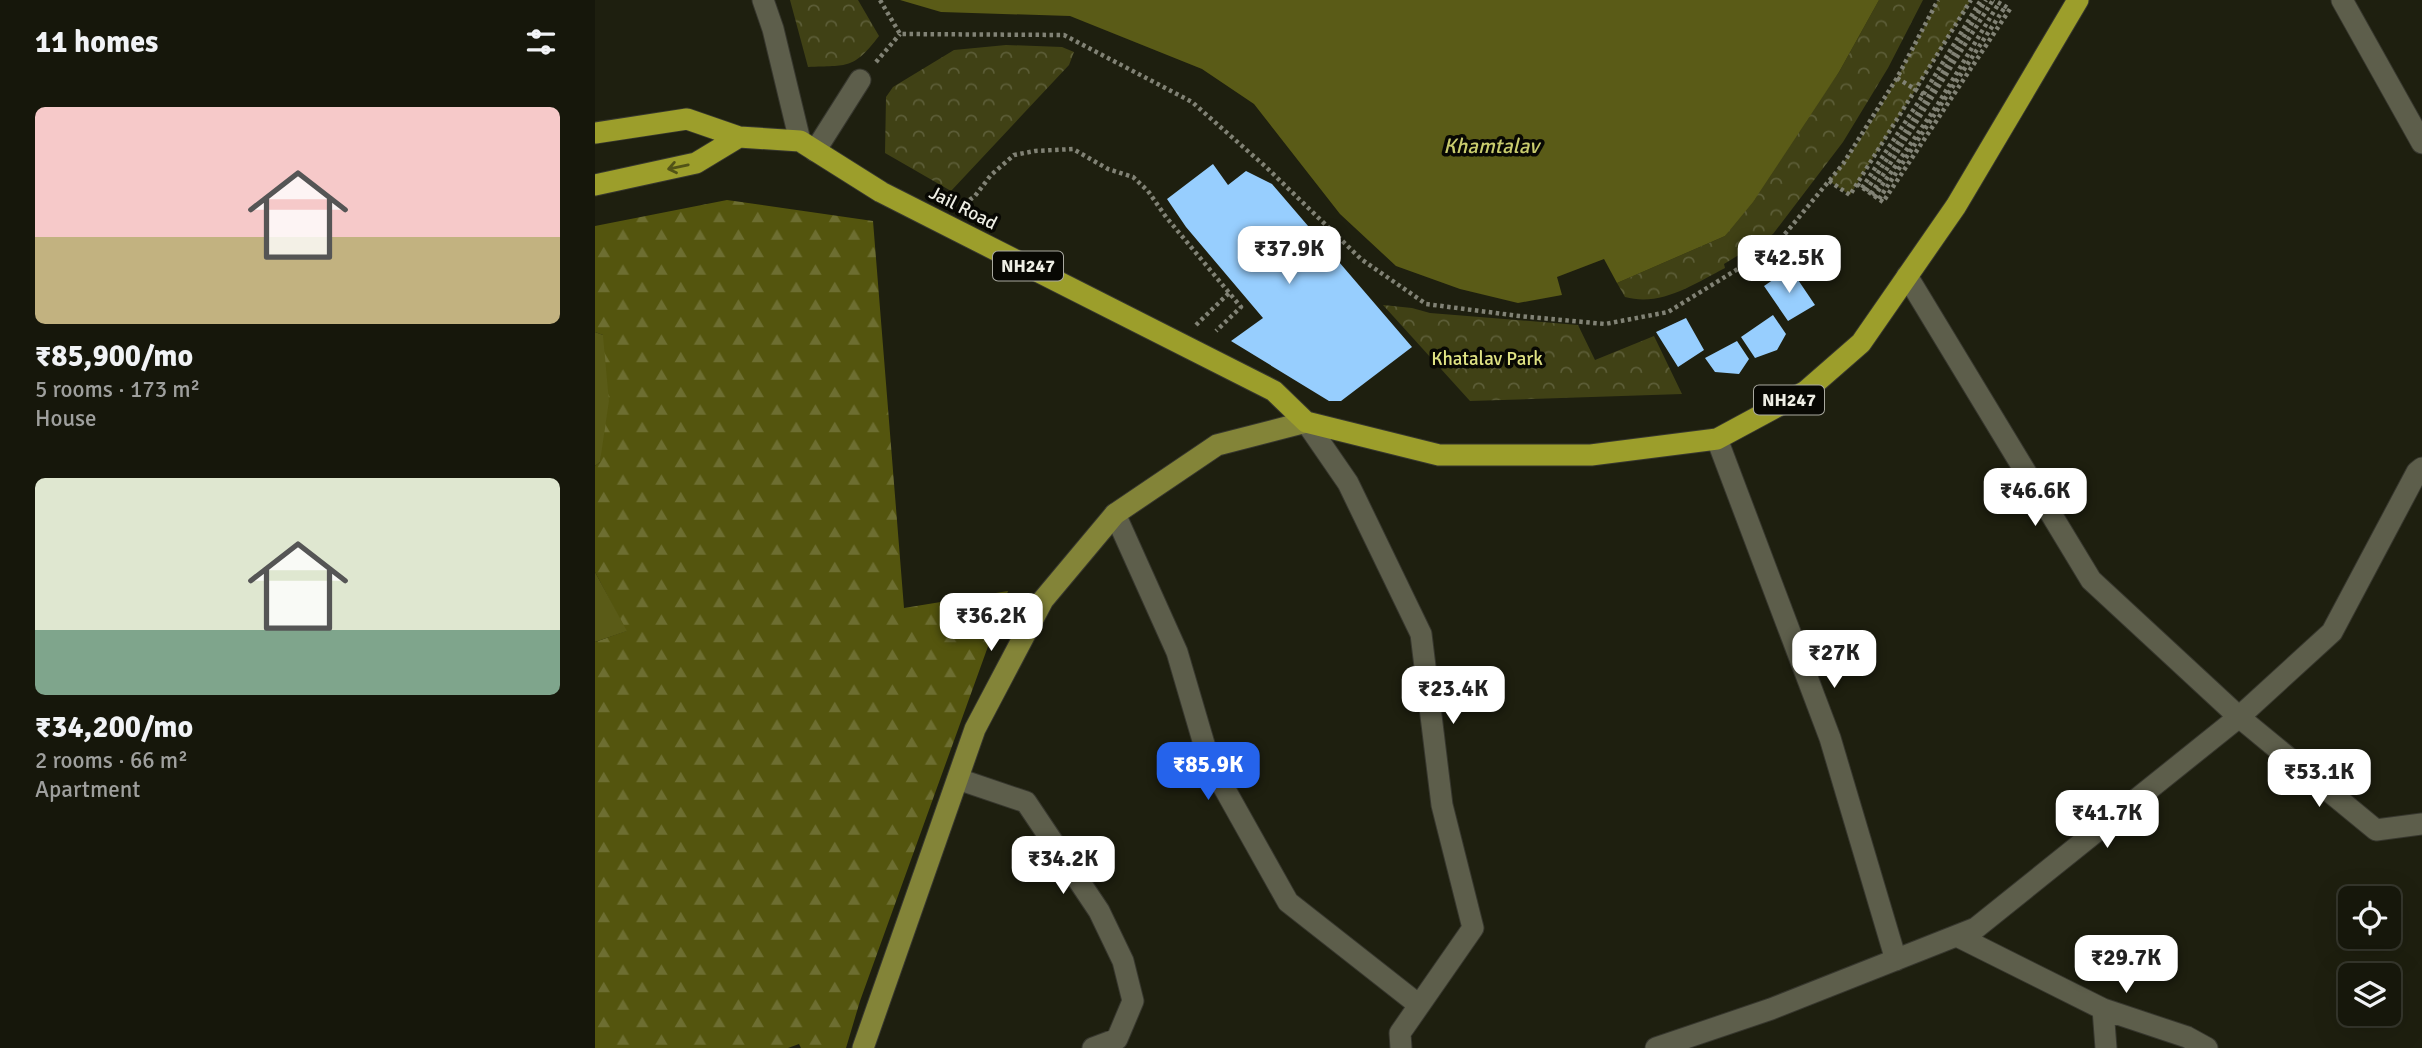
<!DOCTYPE html>
<html lang="en">
<head>
<meta charset="utf-8">
<style>
  body { margin:0; font-family:Signika,sans-serif; background:#1f2014; color:#f1f3f6; height:100vh; display:flex; flex-direction:column; font-size:26px; white-space:nowrap }
  * { box-sizing:border-box; margin:0 }
  p { font-size:23px; color:#9e9f9d }
  .icon { flex:none; width:38px; height:38px; fill:none; stroke:currentColor; stroke-width:2; stroke-linecap:round; stroke-linejoin:round }
  .map { position:relative; flex:1; overflow:hidden }
  .sheet { display:flex; flex-direction:column; background:#16170b; width:595px }
  .sheet>* { flex:none }
  .fabs { position:absolute; left:1743px; top:886px; display:grid; gap:14px }
  .fabs a { display:grid; place-items:center; width:63px; height:63px; border-radius:10px; background:#16170b; box-shadow:0 7px 28px #0002,0 0 0 2px #35362c; font-size:35px }
  .price { position:absolute; translate:-50% -60px; padding:0 16px; border-radius:14px; background:#fff; color:#222; font-size:23px; line-height:46px; filter:drop-shadow(0 2px 4px #0008) }
  .price::after { content:''; position:absolute; left:50%; top:42px; width:21px; height:16px; margin-left:-10px; background:inherit; clip-path:polygon(0 0,100% 0,50% 100%) }
  .price.on { background:#2563eb; color:#fff }
  ul { padding:0; list-style:none }
  li { display:grid; align-content:center; gap:14px; height:371px; padding:0 35px }
  li span { display:grid; place-items:center; height:217px; border-radius:10px; color:#555 }
  li>.icon { margin-inline-start:auto }
  span .icon { width:126px; height:126px; fill:#fffc; stroke-width:1 }
  li b { font-size:30px }
  h2 { display:flex; justify-content:space-between; align-items:center; height:84px; padding:0 35px; font-size:30px }
  main { display:flex; flex:1; min-height:0 }
  .map>svg:first-child { display:block }
</style>
</head>
<body>
<main>
<section class="sheet">
<h2>11 homes<svg class="icon" aria-label="filters" viewBox="0 0 24 24"><path d="M4 7h16M4 17h16"/><circle cx="9" cy="7" r="2"/><circle cx="15" cy="17" r="2"/></svg></h2>
<ul>
<li><span style="background:linear-gradient(#f6c9c9 60%,#c2b280 0)"><svg class="icon" aria-label="home" viewBox="0 0 24 24"><path d="M3 11l9-7 9 7M6 9v11h12V9"/></svg></span><div><b>₹85,900/mo</b><p>5 rooms · 173 m²</p><p>House</p></div></li>
<li><span style="background:linear-gradient(#dfe7d0 70%,#7fa58c 0)"><svg class="icon" aria-label="home" viewBox="0 0 24 24"><path d="M3 11l9-7 9 7M6 9v11h12V9"/></svg></span><div><b>₹34,200/mo</b><p>2 rooms · 66 m²</p><p>Apartment</p></div></li>
</ul>
</section>
<div class="map">
<svg width="1827" height="1048" viewBox="0 0 1827 1048">
  <defs>
    <pattern id="forest-firs" width="22" height="20" patternUnits="userSpaceOnUse" patternTransform="scale(1.75)"><rect width="22" height="20" fill="#54550e"/><path d="M5 1l3.5 6h-7zM16 11l3.5 6h-7z" fill="#6d6e31"/></pattern>
    <pattern id="park-crowns" width="20" height="18" patternUnits="userSpaceOnUse" patternTransform="scale(1.75)"><rect width="20" height="18" fill="#404115"/><path d="M2 6a3 3 0 1 1 6 0M12 15a3 3 0 1 1 6 0" fill="none" stroke="#5c5d37"/></pattern>
  </defs>
  <rect width="100%" height="100%" fill="#1e1f0f"/>
  <!-- forest -->
  <path fill="url(#forest-firs)" d="M 132,200 L 278,221 L 309,608 L 413,591 L 265,1001 L 251,1048 L 206,1048 L 204,1044 L 193,1048 L 0,1048 L 0,642 L 31,631 L 0,572 L 0,466 L 5,462 L 8,335 L 0,332 L 0,226 Z"/>
  <!-- park -->
  <path fill="url(#park-crowns)" d="M 195,0 L 263,0 L 284,36 C 258,70 253,65 213,67 Z
    M 1284,0 L 1328,0 L 1293,68 L 1248,142 L 1178,234 L 1129,264 L 1130,268 C 1099,284 1066,307 1030,297 L 1022,283 L 1130,236 L 1244,72 Z
    M 1343,0 L 1376,0 L 1255,195 L 1234,181 C 1279,127 1311,62 1343,0 Z
    M 411,45 L 467,47 L 479,52 L 474,65 L 356,191 L 290,153 L 291,97 L 298,87 L 359,50 Z
    M 788,305 L 817,308 L 835,313 L 983,325 L 1000,360 L 1059,336 L 1087,394 L 875,401 Z"/>
  <!-- water -->
  <path fill="#5a5b17" d="M 305,0 L 1284,0 L 1244,72 L 1158,202 L 1130,236 L 1022,283 L 1009,259 L 962,277 L 967,295 L 923,303 L 865,289 L 801,266 L 745,214 L 659,104 L 607,69 L 475,16 L 346,12 Z
    M 0,332 L 8,335 L 14,401 L 5,462 L 0,466 Z
    M 0,572 L 32,631 L 0,642 Z"/>
  <!-- building -->
  <path fill="#97cefe" d="M 618,164 L 633,185 L 651,171 L 677,184 L 817,347 L 746,401 L 734,401 L 636,341 L 668,318 L 591,227 L 572,199 Z
    M 1195,268 L 1220,305 L 1193,321 L 1169,286 Z
    M 1178,315 L 1191,334 L 1182,350 L 1160,358 L 1146,337 Z
    M 1091,318 L 1109,350 L 1083,367 L 1061,332 Z
    M 1142,341 L 1154,359 L 1144,374 L 1120,372 L 1110,358 Z"/>
  <g fill="none" stroke-linecap="round" stroke-linejoin="round">
    <defs>
      <path id="minor" d="M 168,0 L 178,29 L 205,141
        M 1747,0 L 1827,143
        M 220,151 L 265,80
        M 1312,276 L 1496,580 L 1644,717 L 1781,830 L 1827,824
        M 711,422 L 753,483 L 826,634 L 847,805 L 878,928 L 805,1033 L 806,1048
        M 1122,439 L 1235,738 L 1301,960
        M 520,514 L 582,652 L 614,761 L 693,902 L 824,1005
        M 363,779 L 431,802 L 504,911 L 528,961 L 538,1001 L 522,1039 L 498,1048
        M 1362,936 L 1508,1009
        M 1061,1048 L 1176,1009 L 1381,928 L 1644,717 L 1737,632 L 1822,472 L 1827,468
        M 1511,1048 L 1508,1009 L 1592,1037 L 1612,1048"/>
      <path id="major" d="M 268,1048 L 380,729 L 448,600 L 520,514 L 622,445 L 711,422"/>
      <path id="highway" d="M 0,133 L 92,119 L 144,137 L 205,141 L 286,192 L 679,391 L 711,422 L 844,455 L 996,455 L 1122,439 L 1211,391 L 1266,343 L 1361,206 L 1483,0
        M 0,185 L 101,163 L 144,137"/>
    </defs>
    <!-- minor casing -->
    <use href="#minor" stroke="#37372e" stroke-width="23"/>
    <!-- major casing -->
    <use href="#major" stroke="#37372e" stroke-width="23"/>
    <!-- highway casing -->
    <use href="#highway" stroke="#37372e" stroke-width="23"/>
    <!-- path -->
    <path stroke="#818275" stroke-width="4.5" stroke-dasharray="3.5 3.5" stroke-linecap="butt" d="M 285,0 L 305,34 L 469,35 L 597,102 L 671,167 L 766,259 L 831,304 L 924,316 L 1010,324 L 1073,312 L 1180,246 L 1248,164 L 1302,78 L 1343,0
      M 281,62 L 305,34
      M 1302,78 L 1331,96
      M 1234,181 L 1255,195 L 1376,0
      M 1262,184 L 1288,202 L 1415,9 L 1399,0
      M 1267,188 L 1328,95 L 1386,0
      M 1271,191 L 1333,97 L 1391,0
      M 1276,194 L 1398,0
      M 1279,197 L 1343,104 L 1404,3
      M 1284,199 L 1410,7
      M 369,204 L 380,196 L 396,175 L 419,155 L 440,151 L 478,149 L 513,169 L 538,177 L 553,191 L 571,217 L 646,307 L 621,331
      M 601,325 L 634,293"/>
    <!-- minor -->
    <use href="#minor" stroke="#5d5e4b" stroke-width="21"/>
    <!-- major -->
    <use href="#major" stroke="#838438" stroke-width="21"/>
    <!-- highway -->
    <use href="#highway" stroke="#9c9e2b" stroke-width="21"/>
  </g>
  <!-- one-way arrows -->
  <defs><path id="oneway-shaft" d="M-6 0H5M1.5-3L5.5 0L1.5 3" fill="none" stroke-width="1.6" stroke-linecap="round" stroke-linejoin="round" transform="scale(1.75)"/></defs>
  <use stroke="#525317" href="#oneway-shaft" transform="translate(83 167) rotate(168)"/>
  <g text-anchor="middle" dominant-baseline="central" stroke-width="7" stroke-linejoin="round" paint-order="stroke">
    <!-- shield labels -->
    <g fill="#080803" stroke="#a9a9a0" stroke-width="2">
      <rect x="398" y="251.5" width="70" height="29" rx="5"/>
      <rect x="1159" y="385.5" width="70" height="29" rx="5"/>
    </g>
    <g font-size="18" font-weight="bold" fill="#eeeee4">
      <text x="433" y="266">NH247</text>
      <text x="1194" y="400">NH247</text>
    </g>
    <!-- street labels -->
    <g font-size="19" fill="#eeeee4" stroke="#080803">
      <text transform="translate(368 208) rotate(27)">Jail Road</text>
    </g>
    <!-- park labels -->
    <g font-size="19" fill="#dfe283" stroke="#080803">
      <text x="892" y="359">Khatalav Park</text>
    </g>
    <!-- water labels -->
    <g font-size="21" font-style="italic" fill="#c9cc6e" stroke="#080803">
      <text x="896" y="146">Khamtalav</text>
    </g>
  </g>
</svg>
<div class="fabs">
<a><svg class="icon" aria-label="locate" viewBox="0 0 24 24"><circle cx="12" cy="12" r="6"/><path d="M12 2v4M12 18v4M2 12h4M18 12h4"/></svg></a>
<a><svg class="icon" aria-label="layers" viewBox="0 0 24 24"><path d="M12 4l9 5-9 5-9-5zM3 14l9 5 9-5"/></svg></a>
</div>
<b class="price" style="left:694px;top:286px">₹37.9K</b>
<b class="price" style="left:1194px;top:295px">₹42.5K</b>
<b class="price" style="left:1440px;top:528px">₹46.6K</b>
<b class="price" style="left:396px;top:653px">₹36.2K</b>
<b class="price" style="left:1239px;top:690px">₹27K</b>
<b class="price" style="left:858px;top:726px">₹23.4K</b>
<b class="price on" style="left:613px;top:802px">₹85.9K</b>
<b class="price" style="left:1724px;top:809px">₹53.1K</b>
<b class="price" style="left:1512px;top:850px">₹41.7K</b>
<b class="price" style="left:468px;top:896px">₹34.2K</b>
<b class="price" style="left:1531px;top:995px">₹29.7K</b>
</div>
</main>
</body>
</html>
